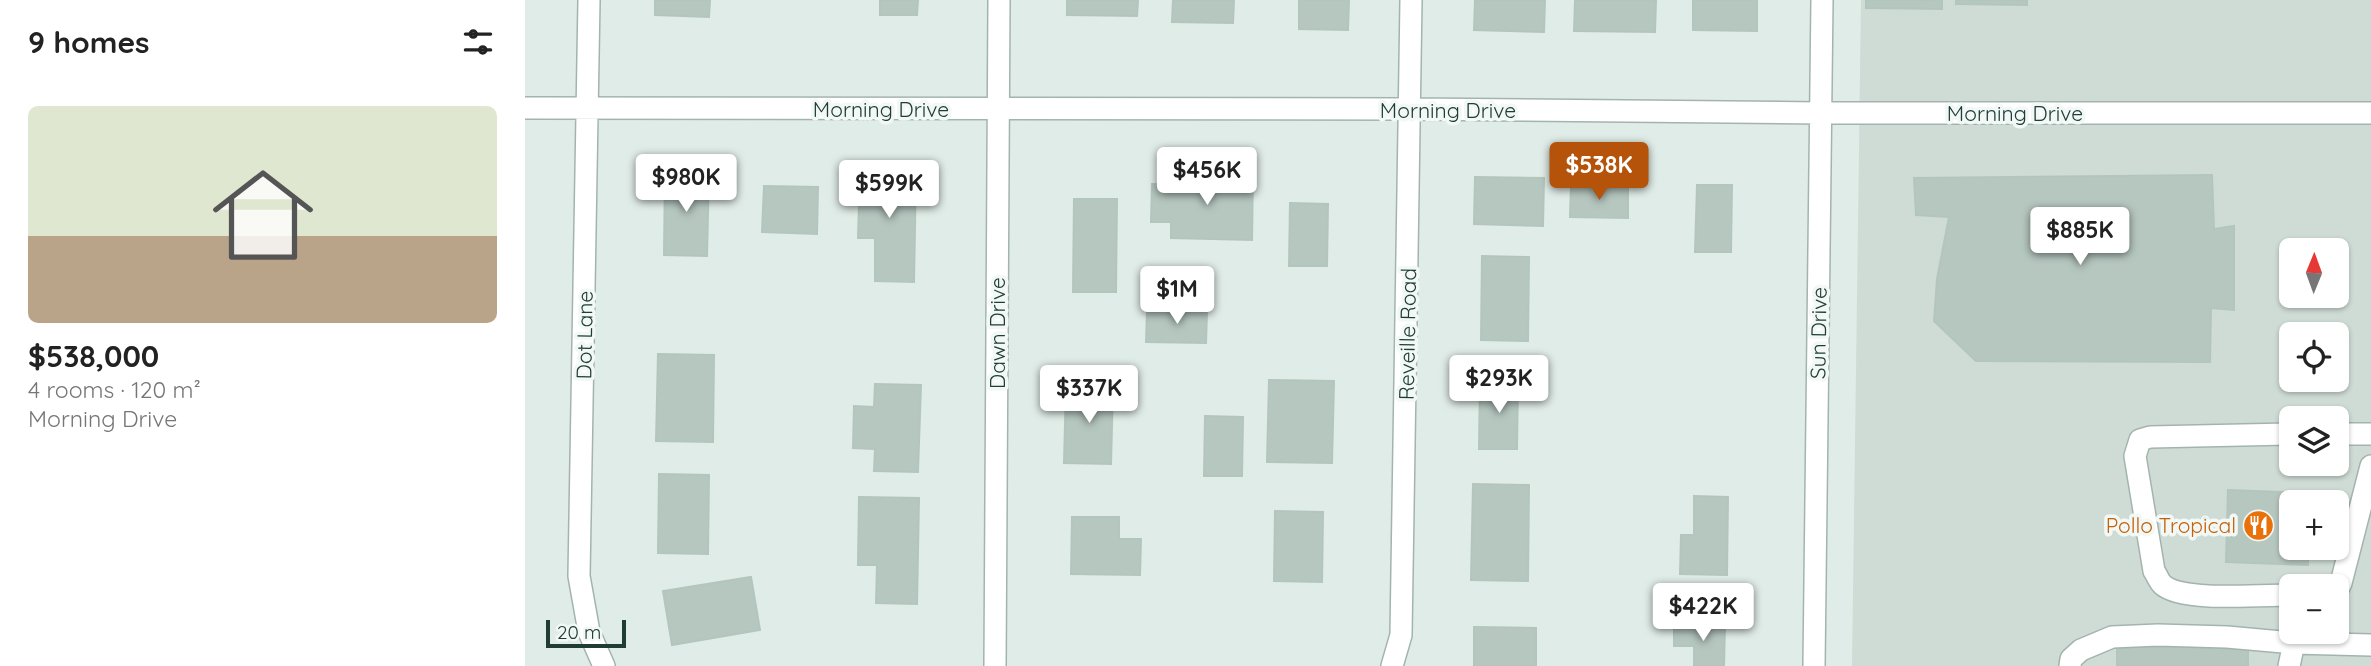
<!DOCTYPE html>
<html lang="en">
<head>
<meta charset="utf-8">
<style>
  body { margin:0; font-family:Quicksand,sans-serif; background:#f2f2f2; color:#222; height:100vh; display:flex; flex-direction:column; font-size:26px; white-space:nowrap }
  * { box-sizing:border-box; margin:0 }
  p { font-size:23px; color:#767676 }
  .icon { flex:none; width:38px; height:38px; fill:none; stroke:currentColor; stroke-width:2; stroke-linecap:round; stroke-linejoin:round }
  .map { position:relative; flex:1; overflow:hidden }
  .drawer { display:flex; flex-direction:column; background:#fff; width:525px }
  .drawer>* { flex:none }
  .needle { width:46px; rotate:1deg }
  .fabs { position:absolute; left:1754px; top:238px; display:grid; gap:14px }
  .fabs a { display:grid; place-items:center; width:70px; height:70px; border-radius:10px; background:#fff; box-shadow:0 2px 5px #0004; font-size:35px }
  .scale { position:absolute; left:21px; bottom:18px; width:80px; box-sizing:border-box; padding-left:7px; border:4px solid #203d35; border-top:0; font-size:19px; line-height:24px; white-space:nowrap; color:#203d35; -webkit-text-stroke:5px #f1f8f5; paint-order:stroke }
  .price { position:absolute; translate:-50% -60px; padding:0 16px; border-radius:7px; background:#fff; color:#222; font-size:23px; line-height:46px; filter:drop-shadow(0 2px 4px #0008) }
  .price::after { content:''; position:absolute; left:50%; top:42px; width:21px; height:16px; margin-left:-10px; background:inherit; clip-path:polygon(0 0,100% 0,50% 100%) }
  .price.selected { background:#b45309; color:#fff }
  ul { padding:0; list-style:none }
  li { display:grid; align-content:center; gap:14px; height:371px; padding:0 28px }
  li span { display:grid; place-items:center; height:217px; border-radius:10px; color:#555 }
  li>.icon { margin-inline-start:auto }
  span .icon { width:126px; height:126px; fill:#fffc; stroke-width:1 }
  li b { font-size:30px }
  h2 { display:flex; justify-content:space-between; align-items:center; height:84px; padding:0 28px; font-size:30px }
  main { display:flex; flex:1; min-height:0 }
  .map>svg:first-child { display:block }
</style>
</head>
<body>
<main>
<section class="drawer">
<h2>9 homes<svg class="icon" aria-label="filters" viewBox="0 0 24 24"><path d="M4 7h16M4 17h16"/><circle cx="9" cy="7" r="2"/><circle cx="15" cy="17" r="2"/></svg></h2>
<ul>
<li><span style="background:linear-gradient(#dfe7d0 60%,#b9a48a 0)"><svg class="icon" aria-label="home" viewBox="0 0 24 24"><path d="M3 11l9-7 9 7M6 9v11h12V9"/></svg></span><div><b>$538,000</b><p>4 rooms · 120 m²</p><p>Morning Drive</p></div></li>
</ul>
</section>
<div class="map">
<svg width="1846" height="666" viewBox="0 0 1846 666">
  <rect width="100%" height="100%" fill="#e0ece7"/>
  <!-- built -->
  <path fill="#cfdcd6" fill-rule="evenodd" d="M 1336,0 L 1846,0 L 1846,666 L 1327,666 ZM 1766,250 L 1811,250 L 1811,296 L 1766,296 ZM 1766,334 L 1811,334 L 1811,380 L 1766,380 ZM 1766,418 L 1811,418 L 1811,464 L 1766,464 ZM 1766,502 L 1811,502 L 1811,548 L 1766,548 ZM 1766,586 L 1811,586 L 1811,632 L 1766,632 Z"/>
  <!-- building -->
  <path fill="#b6c7c0" stroke="#b3c6be" stroke-width="2" d="M 130,0 L 185,0 L 184,17 L 130,15 Z
    M 355,0 L 393,0 L 392,15 L 355,15 Z
    M 542,0 L 613,0 L 612,16 L 542,15 Z
    M 648,0 L 709,0 L 708,23 L 647,22 Z
    M 774,0 L 824,0 L 823,30 L 774,29 Z
    M 950,0 L 1020,0 L 1019,32 L 949,30 Z
    M 1050,0 L 1131,0 L 1130,32 L 1049,31 Z
    M 1168,0 L 1232,0 L 1232,31 L 1168,30 Z
    M 1341,0 L 1417,0 L 1417,9 L 1341,8 Z
    M 1431,0 L 1502,0 L 1502,5 L 1431,4 Z
    M 335,167 L 391,168 L 389,282 L 350,281 L 350,238 L 333,238 Z
    M 140,172 L 184,173 L 182,256 L 139,255 Z
    M 681,172 L 728,173 L 727,240 L 646,238 L 646,222 L 626,222 L 627,184 L 681,185 Z
    M 1687,175 L 1689,229 L 1709,226 L 1709,310 L 1686,308 L 1685,362 L 1451,361 L 1409,321 L 1412,279 L 1424,217 L 1391,215 L 1389,178 Z
    M 950,177 L 1019,178 L 1018,226 L 949,224 Z
    M 1046,185 L 1103,186 L 1103,218 L 1045,217 Z
    M 1172,185 L 1207,185 L 1206,252 L 1170,252 Z
    M 239,186 L 293,187 L 292,234 L 237,232 Z
    M 549,199 L 592,199 L 591,292 L 548,292 Z
    M 765,203 L 803,204 L 802,266 L 764,266 Z
    M 957,256 L 1004,257 L 1003,341 L 956,340 Z
    M 622,310 L 682,311 L 681,343 L 621,342 Z
    M 133,354 L 189,355 L 188,442 L 131,441 Z
    M 744,380 L 809,381 L 807,463 L 742,462 Z
    M 955,380 L 993,380 L 992,449 L 954,449 Z
    M 350,384 L 396,385 L 393,472 L 349,471 L 350,449 L 328,448 L 329,406 L 349,407 Z
    M 541,386 L 588,387 L 586,464 L 539,463 Z
    M 680,416 L 718,417 L 717,476 L 679,476 Z
    M 134,474 L 184,475 L 183,554 L 133,553 Z
    M 948,484 L 1004,485 L 1003,581 L 946,580 Z
    M 1703,490 L 1785,493 L 1784,502 L 1766,502 L 1766,548 L 1783,548 L 1783,565 L 1701,562 Z
    M 1169,496 L 1203,497 L 1202,575 L 1155,574 L 1156,535 L 1169,535 Z
    M 334,497 L 394,498 L 392,604 L 351,603 L 352,565 L 333,565 Z
    M 750,511 L 798,512 L 797,582 L 749,581 Z
    M 547,517 L 594,517 L 594,539 L 616,539 L 615,575 L 546,574 Z
    M 226,577 L 235,630 L 147,645 L 138,591 Z
    M 1149,624 L 1200,625 L 1199,666 L 1169,666 L 1169,646 L 1149,646 Z
    M 949,627 L 1011,628 L 1011,666 L 949,666 Z
    M 1592,646 L 1723,649 L 1723,666 L 1592,666 Z"/>
  <g fill="none" stroke-linecap="round" stroke-linejoin="round">
    <defs>
      <path id="minor" d="M 64,0 L 54,576 L 64,632 L 79,666
        M 0,108 L 886,109 L 1295,113 L 1846,113
        M 1766,434 L 1625,437 L 1615,440 L 1610,456 L 1629,571 C 1632,575 1634,582 1638,585 C 1657,602 1738,595 1766,595
        M 1811,434 L 1846,434
        M 1811,593 L 1816,583 L 1846,466
        M 470,666 L 474,0
        M 867,666 L 876,635 L 886,0
        M 1289,666 L 1297,0
        M 1545,666 L 1546,659 L 1556,650 L 1587,637 L 1633,635 L 1702,637 L 1769,643
        M 1764,666 L 1769,643 L 1846,645"/>
    </defs>
    <!-- minor casing -->
    <use href="#minor" stroke="#a3b4ae" stroke-width="24"/>
    <!-- minor -->
    <use href="#minor" stroke="#fff" stroke-width="21"/>
  </g>
  <!-- icons -->
  <defs>
    <symbol id="restaurant-disc" viewBox="-11 -11 22 22"><circle r="9.5" fill="#e8710a" stroke="#f1f8f5"/><path d="M-5-6h1v4h1v-4h1v4h1v-4h1v5L-1.5 .5V6h-2V.5L-5-1ZM5-6V6H3V1.5H1.5Q1.5-4 5-6Z" fill="#fff"/></symbol>
  </defs>
  <g fill-rule="evenodd">
    <use href="#restaurant-disc" x="1716" y="508" width="35" height="35"/>
  </g>
  <g text-anchor="middle" dominant-baseline="central" stroke-width="7" stroke-linejoin="round" paint-order="stroke">
    <!-- street labels -->
    <g font-size="21" fill="#203d35" stroke="#f1f8f5">
      <text x="356" y="109">Morning Drive</text>
      <text x="923" y="110">Morning Drive</text>
      <text x="1490" y="113">Morning Drive</text>
      <text transform="translate(472 333) rotate(-90)">Dawn Drive</text>
      <text transform="translate(1293 333) rotate(-89)">Sun Drive</text>
      <text transform="translate(882 334) rotate(-89)">Reveille Road</text>
      <text transform="translate(59 335) rotate(-89)">Dot Lane</text>
    </g>
    <!-- food labels -->
    <g font-size="21" fill="#c56008" stroke="#f1f8f5" text-anchor="end">
      <text x="1711" y="525">Pollo Tropical</text>
    </g>
  </g>
</svg>
<div class="fabs">
<a><svg class="needle" viewBox="-14 -14 28 28"><path d="M0-13l5 13h-10z" fill="#e53935"/><path d="M0 13l5-13h-10z" fill="#767676"/></svg></a>
<a><svg class="icon" aria-label="locate" viewBox="0 0 24 24"><circle cx="12" cy="12" r="6"/><path d="M12 2v4M12 18v4M2 12h4M18 12h4"/></svg></a>
<a><svg class="icon" aria-label="layers" viewBox="0 0 24 24"><path d="M12 4l9 5-9 5-9-5zM3 14l9 5 9-5"/></svg></a>
<a>+</a>
<a>−</a>
</div>
<div class="scale">20 m</div>
<b class="price selected" style="left:1074px;top:202px">$538K</b>
<b class="price" style="left:682px;top:207px">$456K</b>
<b class="price" style="left:161px;top:214px">$980K</b>
<b class="price" style="left:364px;top:220px">$599K</b>
<b class="price" style="left:1555px;top:267px">$885K</b>
<b class="price" style="left:652px;top:326px">$1M</b>
<b class="price" style="left:974px;top:415px">$293K</b>
<b class="price" style="left:564px;top:425px">$337K</b>
<b class="price" style="left:1178px;top:643px">$422K</b>
</div>
</main>
</body>
</html>
